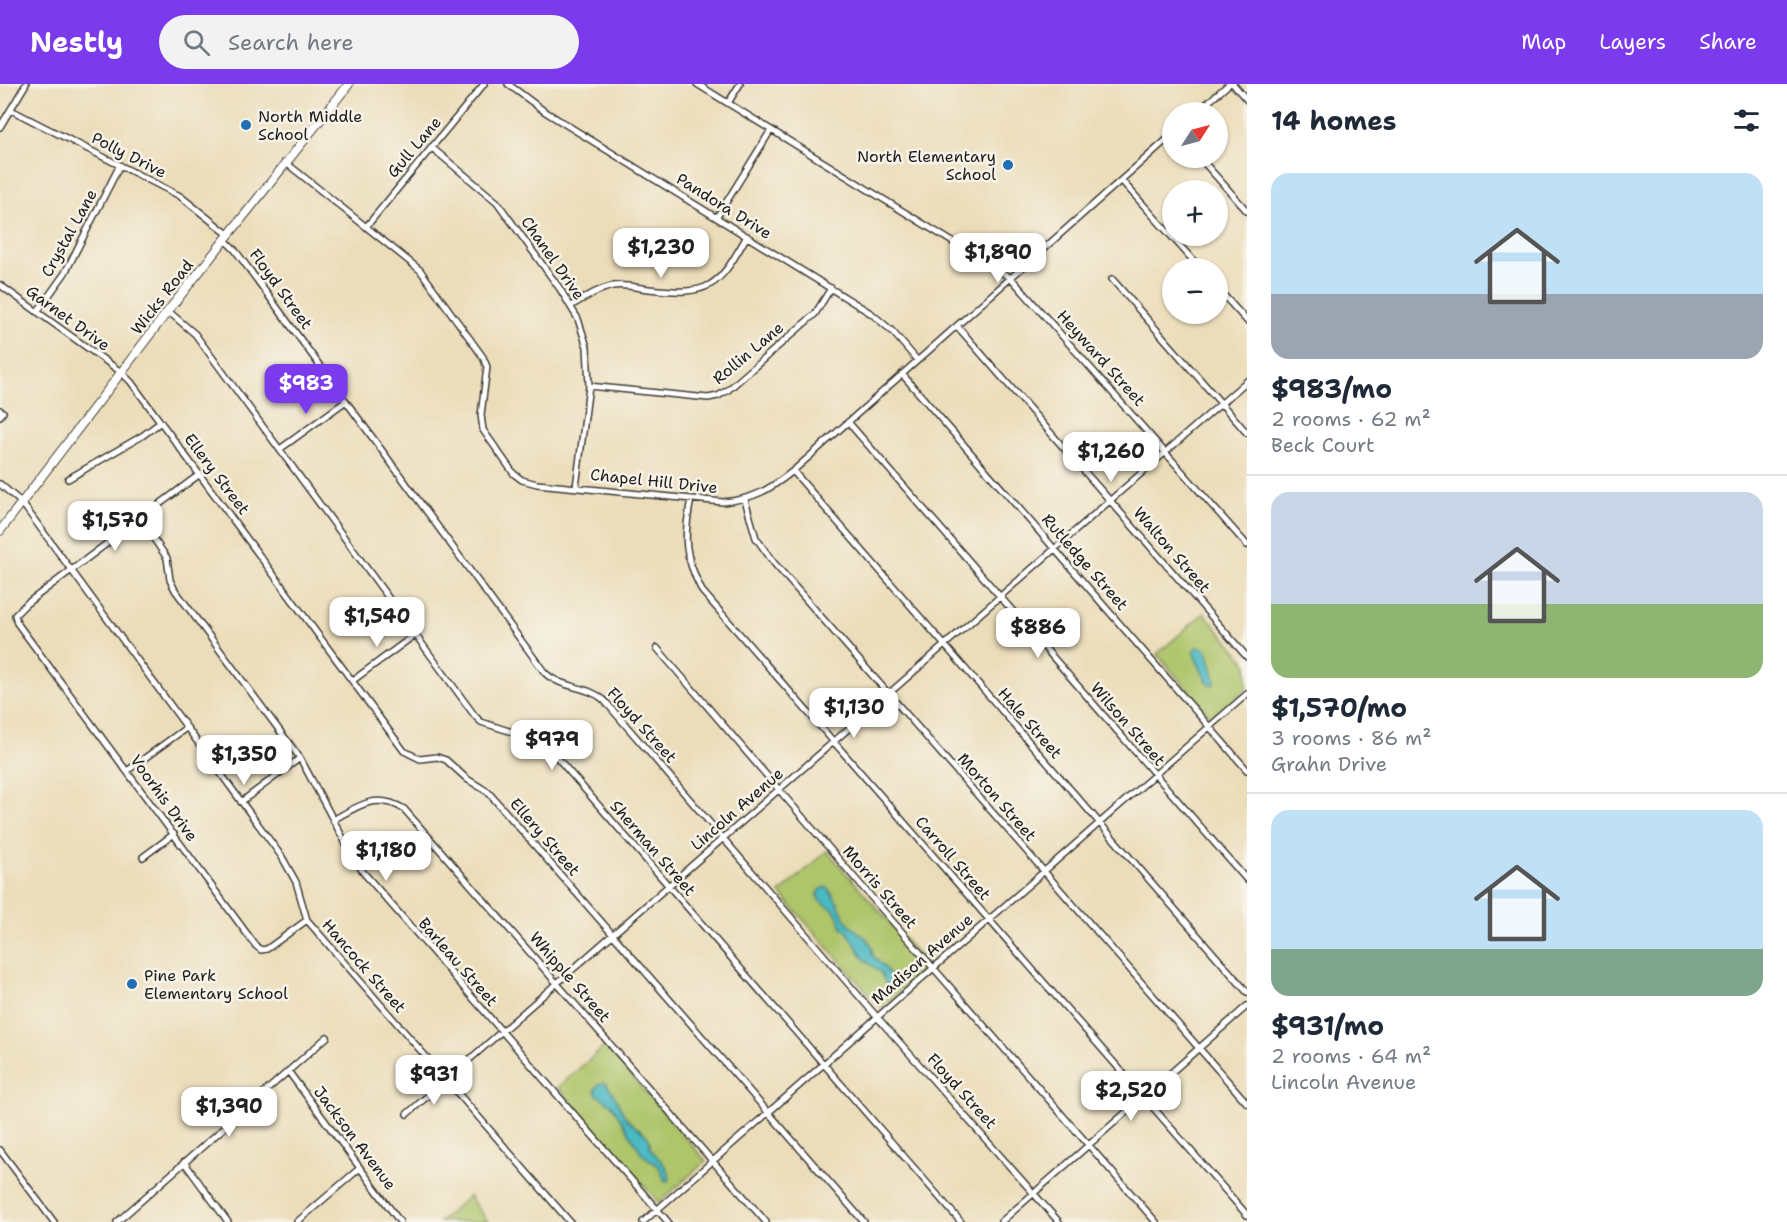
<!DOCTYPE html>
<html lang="en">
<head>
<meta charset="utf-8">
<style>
  body { margin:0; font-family:"Shantell Sans",sans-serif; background:#f2f2f3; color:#1f2937; height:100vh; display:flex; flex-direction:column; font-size:22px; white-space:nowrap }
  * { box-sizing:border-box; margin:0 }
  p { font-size:20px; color:#747a83 }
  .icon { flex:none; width:33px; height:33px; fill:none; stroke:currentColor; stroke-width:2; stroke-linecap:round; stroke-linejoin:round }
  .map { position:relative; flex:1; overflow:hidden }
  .sheet { display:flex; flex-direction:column; background:#fff; width:540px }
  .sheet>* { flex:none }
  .needle { width:39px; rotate:54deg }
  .fabs { position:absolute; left:1162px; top:18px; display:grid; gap:12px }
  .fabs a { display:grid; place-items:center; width:66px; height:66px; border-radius:50%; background:#fff; box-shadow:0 2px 4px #0004; font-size:30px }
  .price { position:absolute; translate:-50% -51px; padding:0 14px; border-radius:12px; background:#fff; color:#222; font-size:20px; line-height:39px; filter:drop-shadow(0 2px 3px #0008) }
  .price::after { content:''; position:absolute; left:50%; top:36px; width:18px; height:14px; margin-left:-9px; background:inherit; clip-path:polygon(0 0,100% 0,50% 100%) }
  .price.current { background:#7c3aed; color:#fff }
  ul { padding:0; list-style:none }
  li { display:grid; align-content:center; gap:12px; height:318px; padding:0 24px }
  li+li { border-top:2px solid #e0e1e3 }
  li span { display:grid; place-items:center; height:186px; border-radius:18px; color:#555 }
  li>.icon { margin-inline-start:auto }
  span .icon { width:108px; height:108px; fill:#fffc; stroke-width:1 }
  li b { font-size:26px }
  h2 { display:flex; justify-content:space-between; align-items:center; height:72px; padding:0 24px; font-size:26px }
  header { display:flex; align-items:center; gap:36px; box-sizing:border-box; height:84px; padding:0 30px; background:#7c3aed; color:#fff }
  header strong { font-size:28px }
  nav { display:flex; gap:33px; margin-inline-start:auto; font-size:21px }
  .search { width:420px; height:54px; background:#f2f2f3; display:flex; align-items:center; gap:15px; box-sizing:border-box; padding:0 21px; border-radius:33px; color:#747a83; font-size:22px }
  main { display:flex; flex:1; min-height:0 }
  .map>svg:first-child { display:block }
</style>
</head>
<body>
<header>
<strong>Nestly</strong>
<div class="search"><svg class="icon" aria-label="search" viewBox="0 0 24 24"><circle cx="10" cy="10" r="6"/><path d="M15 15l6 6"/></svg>Search here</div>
<nav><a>Map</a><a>Layers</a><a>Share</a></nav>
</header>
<main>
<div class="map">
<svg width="1247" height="1138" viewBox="0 0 1247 1138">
  <rect width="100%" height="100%" fill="#f7f3e8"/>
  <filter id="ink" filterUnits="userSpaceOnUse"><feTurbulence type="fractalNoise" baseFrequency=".0167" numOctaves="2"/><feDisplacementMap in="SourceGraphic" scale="12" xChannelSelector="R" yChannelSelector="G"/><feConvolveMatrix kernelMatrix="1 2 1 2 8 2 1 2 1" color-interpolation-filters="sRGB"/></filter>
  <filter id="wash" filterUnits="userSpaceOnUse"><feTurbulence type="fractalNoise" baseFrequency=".008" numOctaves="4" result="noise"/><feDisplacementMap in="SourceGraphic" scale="24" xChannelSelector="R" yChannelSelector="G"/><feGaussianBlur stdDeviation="1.35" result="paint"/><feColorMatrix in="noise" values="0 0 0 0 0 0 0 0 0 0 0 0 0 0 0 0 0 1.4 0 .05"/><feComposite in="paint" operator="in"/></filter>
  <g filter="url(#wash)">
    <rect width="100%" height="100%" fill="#ecddba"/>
    <!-- green -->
    <path fill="#aec56a" stroke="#657043" stroke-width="1.5" d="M 1204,529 L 1247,579 L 1247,604 L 1212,634 L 1157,570 Z
      M 827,767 L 928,882 L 881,924 L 780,809 Z
      M 605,962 L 706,1077 L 659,1119 L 558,1003 Z
      M 469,1112 L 488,1138 L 439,1138 Z"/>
    <!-- water -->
    <path fill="#4ab9c2" stroke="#336a6f" stroke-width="1.5" d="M 1197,563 L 1204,564 L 1208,569 L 1215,596 L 1214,600 L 1210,601 C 1205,595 1195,574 1193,567 Z
      M 826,803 C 838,813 840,828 849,840 C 858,850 874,854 872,870 C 880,881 889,884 892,899 L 890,902 L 887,902 L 881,889 L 864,875 L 847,847 L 842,843 L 839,834 L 834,826 L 819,816 L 817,811 L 821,805 Z
      M 604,998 C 616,1008 618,1023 627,1035 C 636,1045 652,1049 650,1064 C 658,1076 667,1079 670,1094 L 668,1097 L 665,1097 L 659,1083 L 642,1070 L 612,1021 L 597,1011 L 595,1006 L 599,1000 Z"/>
  </g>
  <g filter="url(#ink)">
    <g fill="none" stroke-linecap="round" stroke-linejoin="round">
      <defs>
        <path id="street" d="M 508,0 L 544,27 L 872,230 L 892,247 L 917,276
          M 697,0 L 1011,194 L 1247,461
          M 1233,0 L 1247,16
          M 728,19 L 740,0
          M 11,26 L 180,112 L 229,151
          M 1197,28 L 1229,0
          M 0,43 L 26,0
          M 431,63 L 497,118 L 560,205 L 578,235 L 587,263 L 589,302 L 576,403
          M 1200,74 L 1247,127
          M 285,78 L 420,186 L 483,273 L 487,283 L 481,331 L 483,346 L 514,390 L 522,396 L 537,400 L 723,418 C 754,415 769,406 793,387 L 1173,50
          M 1121,96 L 1200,184
          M 717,133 L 771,46
          M 366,143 L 484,0
          M 225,156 L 235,166 L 545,589 C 562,605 587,601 604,616 L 877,933 L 1059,1138
          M 1112,195 L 1247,349
          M 0,201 L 121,288 L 131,298 L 404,667 L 420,675 L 437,673 L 446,676 L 467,695 L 488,708 L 864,1138
          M 1218,205 L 1247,237
          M 571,222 C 584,214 598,205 613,202 C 624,200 638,204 649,205 C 710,212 718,204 747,152
          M 168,227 L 195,250 L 475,632 L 481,638 L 540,657 L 547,662 L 961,1138
          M 37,228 L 65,189 L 120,81
          M 957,242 L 1247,573
          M 902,290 L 1247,686
          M 589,302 L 708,314 L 718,312 L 728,306 L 815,230 L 831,204
          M 0,326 L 3,328 L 0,332
          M 848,338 L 1247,796
          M 280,365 L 346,317
          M 793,387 L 1247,908
          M 200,390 L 26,520 L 15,531 L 17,539 L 256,862 L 261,866 L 267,865 L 307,836
          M 68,395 L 142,352 L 161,338
          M 0,400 L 22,419 L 282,773 L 296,798 L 307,836 L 570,1138
          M 691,415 C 683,455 684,471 702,507 L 1247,1131
          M 745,416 L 756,454 L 774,479 L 1247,1019
          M 140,435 L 167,474 L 170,496 L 175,506 L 300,674 L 351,769 L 363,788 L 668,1138
          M 657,564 L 866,807 L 1156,1138
          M 352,597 L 416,550
          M 127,687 L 186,644
          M 241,718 L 300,674
          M 333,736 C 358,722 376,708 404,725 L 766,1138
          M 143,773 L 174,750
          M 288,987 L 400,1138
          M 407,1030 L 1247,297
          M 0,1066 L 54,1138
          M 184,1078 L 228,1138
          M 117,1138 L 327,953
          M 297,1138 L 360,1084
          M 643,1138 L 1247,610
          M 1001,1138 L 1247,922"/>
        <path id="secondary" d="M 0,447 L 168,227 L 349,0"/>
      </defs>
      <!-- street casing -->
      <use href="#street" stroke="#3b3934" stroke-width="8"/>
      <!-- secondary casing -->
      <use href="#secondary" stroke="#3b3934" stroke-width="10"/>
      <!-- street -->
      <use href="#street" stroke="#fff" stroke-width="5"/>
      <!-- secondary -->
      <use href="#secondary" stroke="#fff" stroke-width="8"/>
    </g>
  </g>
  <!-- markers -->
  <g fill="#1f6fb2" stroke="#f7f3e8" stroke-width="2">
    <circle cx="246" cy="41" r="6"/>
    <circle cx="1008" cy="81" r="6"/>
    <circle cx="132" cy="900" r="6"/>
  </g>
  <g text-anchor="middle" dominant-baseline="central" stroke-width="5" stroke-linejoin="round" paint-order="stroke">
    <!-- poi labels -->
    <g font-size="16" fill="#1c1c1c" stroke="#f7f3e8" text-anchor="start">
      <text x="258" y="32">North Middle<tspan x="258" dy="18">School</tspan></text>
      <text x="996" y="72" text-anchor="end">North Elementary<tspan x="996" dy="18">School</tspan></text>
      <text x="144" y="891">Pine Park<tspan x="144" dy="18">Elementary School</tspan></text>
    </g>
    <!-- street labels -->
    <g font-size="16" fill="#1c1c1c" stroke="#f7f3e8">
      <text transform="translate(414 63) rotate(-50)">Gull Lane</text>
      <text transform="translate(129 71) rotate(27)">Polly Drive</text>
      <text transform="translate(724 122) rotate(32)">Pandora Drive</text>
      <text transform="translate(69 149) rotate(-61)">Crystal Lane</text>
      <text transform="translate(553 174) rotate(55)">Chanel Drive</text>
      <text transform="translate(281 205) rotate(54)">Floyd Street</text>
      <text transform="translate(162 213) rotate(-52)">Wicks Road</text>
      <text transform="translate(68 234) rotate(36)">Garnet Drive</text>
      <text transform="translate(748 269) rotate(-40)">Rollin Lane</text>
      <text transform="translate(1101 274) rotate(48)">Heyward Street</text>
      <text transform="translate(217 390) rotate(53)">Ellery Street</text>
      <text transform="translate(654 397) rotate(6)">Chapel Hill Drive</text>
      <text transform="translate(1172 466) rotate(49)">Walton Street</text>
      <text transform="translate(1085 478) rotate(49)">Rutledge Street</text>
      <text transform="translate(1030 639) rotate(49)">Hale Street</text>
      <text transform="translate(1128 640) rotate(49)">Wilson Street</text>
      <text transform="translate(642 641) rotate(48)">Floyd Street</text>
      <text transform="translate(997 713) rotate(49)">Morton Street</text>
      <text transform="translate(164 714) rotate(54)">Voorhis Drive</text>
      <text transform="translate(737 725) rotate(-41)">Lincoln Avenue</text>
      <text transform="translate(545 753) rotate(49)">Ellery Street</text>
      <text transform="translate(653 764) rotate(49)">Sherman Street</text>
      <text transform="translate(953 774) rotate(49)">Carroll Street</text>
      <text transform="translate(880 803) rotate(49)">Morris Street</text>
      <text transform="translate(922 875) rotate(-41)">Madison Avenue</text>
      <text transform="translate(458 878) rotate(49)">Barleau Street</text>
      <text transform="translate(364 882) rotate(49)">Hancock Street</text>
      <text transform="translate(570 893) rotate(49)">Whipple Street</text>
      <text transform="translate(962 1007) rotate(48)">Floyd Street</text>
      <text transform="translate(355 1054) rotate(53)">Jackson Avenue</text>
    </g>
  </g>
</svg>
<div class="fabs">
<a><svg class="needle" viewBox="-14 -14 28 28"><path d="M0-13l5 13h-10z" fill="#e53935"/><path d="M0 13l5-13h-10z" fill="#747a83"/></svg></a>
<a>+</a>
<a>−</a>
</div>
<b class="price" style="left:661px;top:195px">$1,230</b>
<b class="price" style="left:998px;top:200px">$1,890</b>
<b class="price current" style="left:306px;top:331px">$983</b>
<b class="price" style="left:1111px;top:399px">$1,260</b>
<b class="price" style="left:115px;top:468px">$1,570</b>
<b class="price" style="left:377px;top:564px">$1,540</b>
<b class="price" style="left:1038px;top:575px">$886</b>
<b class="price" style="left:854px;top:655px">$1,130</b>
<b class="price" style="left:552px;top:687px">$979</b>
<b class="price" style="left:244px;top:702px">$1,350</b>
<b class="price" style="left:386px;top:798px">$1,180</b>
<b class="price" style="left:434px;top:1022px">$931</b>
<b class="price" style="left:1131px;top:1038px">$2,520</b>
<b class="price" style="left:229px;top:1054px">$1,390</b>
</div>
<section class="sheet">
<h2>14 homes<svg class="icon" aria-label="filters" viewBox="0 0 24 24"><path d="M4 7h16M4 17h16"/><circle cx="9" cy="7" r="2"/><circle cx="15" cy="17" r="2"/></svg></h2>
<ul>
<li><span style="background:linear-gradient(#bfe0f5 65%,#9aa5b1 0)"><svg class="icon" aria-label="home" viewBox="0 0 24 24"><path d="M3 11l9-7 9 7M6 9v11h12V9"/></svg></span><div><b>$983/mo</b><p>2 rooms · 62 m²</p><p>Beck Court</p></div></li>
<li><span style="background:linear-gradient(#c9d6e8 60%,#8fb573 0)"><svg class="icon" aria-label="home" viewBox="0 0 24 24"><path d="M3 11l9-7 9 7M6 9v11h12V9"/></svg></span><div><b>$1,570/mo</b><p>3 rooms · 86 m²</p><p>Grahn Drive</p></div></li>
<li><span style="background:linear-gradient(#bfe0f5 75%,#7fa58c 0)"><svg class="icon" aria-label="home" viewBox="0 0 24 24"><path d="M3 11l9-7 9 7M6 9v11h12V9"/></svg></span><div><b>$931/mo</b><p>2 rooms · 64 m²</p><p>Lincoln Avenue</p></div></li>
</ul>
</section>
</main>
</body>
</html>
